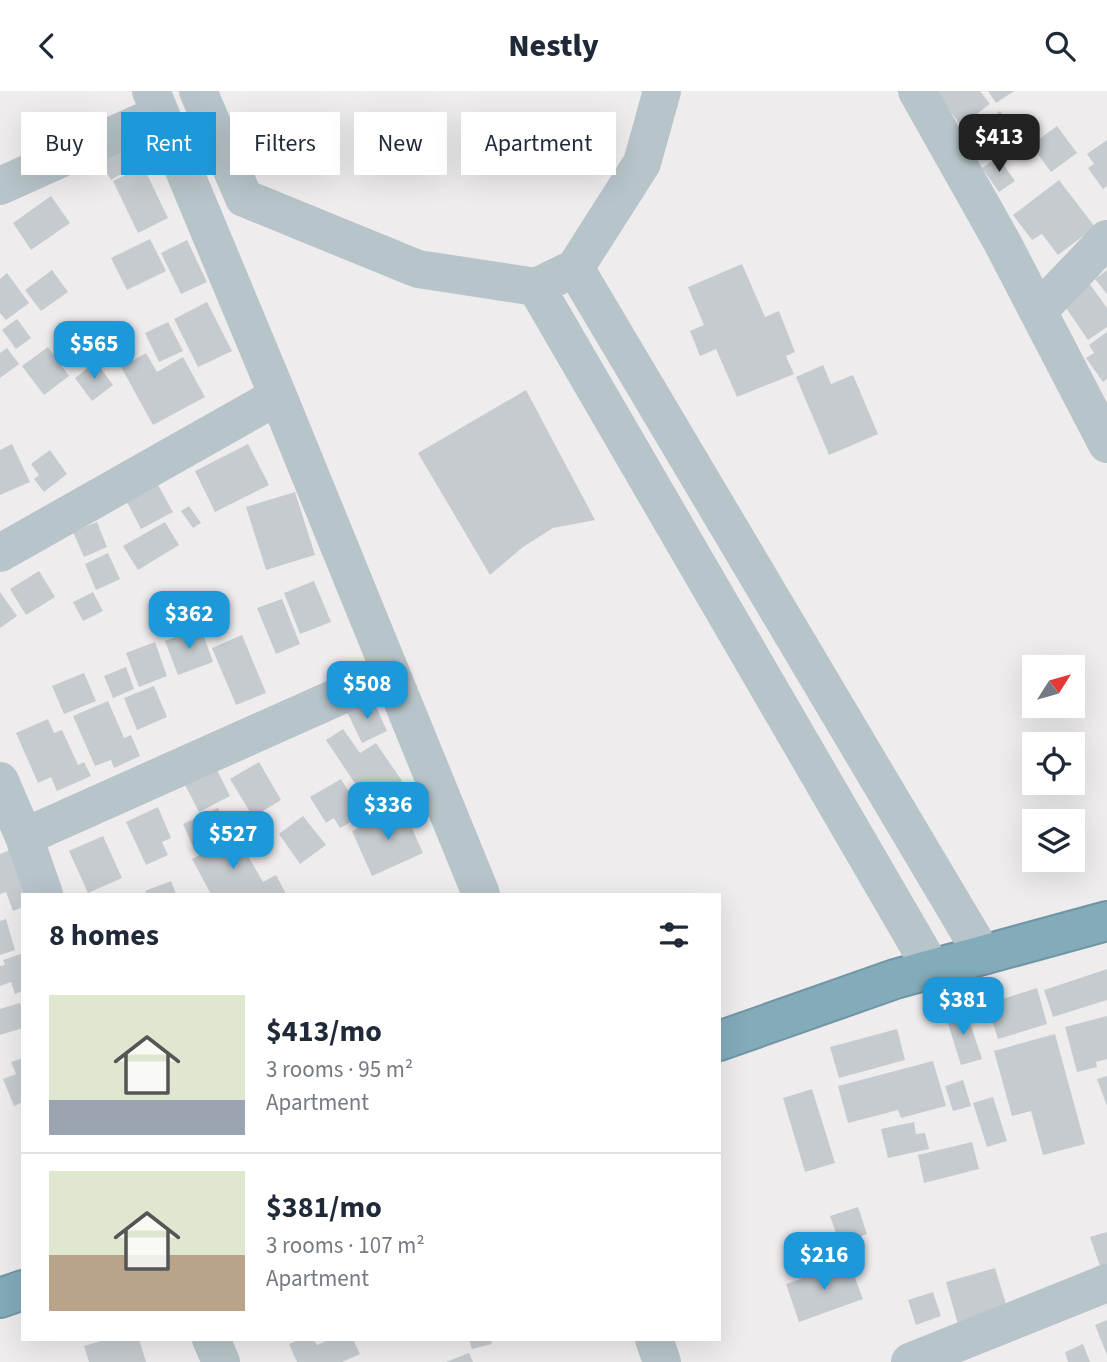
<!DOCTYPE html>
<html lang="en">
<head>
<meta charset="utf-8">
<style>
  body { margin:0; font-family:"Source Sans 3",sans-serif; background:#f2f2f3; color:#1f2937; height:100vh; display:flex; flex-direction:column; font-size:26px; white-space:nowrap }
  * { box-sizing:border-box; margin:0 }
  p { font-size:23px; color:#747a83 }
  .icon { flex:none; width:38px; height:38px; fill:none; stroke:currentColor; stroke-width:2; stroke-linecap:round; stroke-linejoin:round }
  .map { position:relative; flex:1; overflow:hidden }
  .side { position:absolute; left:21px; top:802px; width:700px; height:448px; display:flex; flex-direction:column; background:#fff; border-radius:0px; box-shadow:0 7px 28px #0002 }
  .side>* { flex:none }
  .top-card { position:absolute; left:21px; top:21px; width:700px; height:63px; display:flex; gap:14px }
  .needle { width:46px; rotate:53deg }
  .controls { position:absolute; left:1022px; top:564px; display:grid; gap:14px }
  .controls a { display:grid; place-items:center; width:63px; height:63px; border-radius:0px; background:#fff; box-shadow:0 7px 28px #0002; font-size:35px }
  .price { position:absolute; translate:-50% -60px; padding:0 16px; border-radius:14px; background:#1d98d8; color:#fff; font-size:23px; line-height:46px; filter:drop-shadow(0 2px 4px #0008) }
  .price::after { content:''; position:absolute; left:50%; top:42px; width:21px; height:16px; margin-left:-10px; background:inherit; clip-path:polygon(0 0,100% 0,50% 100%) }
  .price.selected { background:#222; color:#fff }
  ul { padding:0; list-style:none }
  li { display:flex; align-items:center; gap:21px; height:175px; padding:0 28px }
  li+li { border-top:2px solid #e0e1e3 }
  li span { display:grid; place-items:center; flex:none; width:196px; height:140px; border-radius:0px; color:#555 }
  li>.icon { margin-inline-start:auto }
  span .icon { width:84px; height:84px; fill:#fffc; stroke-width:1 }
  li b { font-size:30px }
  h2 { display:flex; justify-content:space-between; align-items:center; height:84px; padding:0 28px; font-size:30px }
  .pill { padding:0 24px; border-radius:0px; background:#fff; box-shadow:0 7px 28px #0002; font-size:24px; line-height:63px }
  .pill.selected { background:#1d98d8; color:#fff }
  header { display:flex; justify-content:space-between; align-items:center; height:91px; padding:0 28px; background:#fff; font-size:32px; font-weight:800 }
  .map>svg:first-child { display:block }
</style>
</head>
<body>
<header><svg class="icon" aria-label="back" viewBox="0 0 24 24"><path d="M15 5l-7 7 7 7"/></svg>Nestly<svg class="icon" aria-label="search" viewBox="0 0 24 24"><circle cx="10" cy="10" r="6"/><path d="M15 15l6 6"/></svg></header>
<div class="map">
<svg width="1107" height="1271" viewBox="0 0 1107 1271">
  <rect width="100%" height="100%" fill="#efeced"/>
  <!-- building -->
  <path fill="#c6cbcf" d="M 935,0 L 980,0 L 990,13 L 961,35 Z
    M 988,0 L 1014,0 L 996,12 Z
    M 1000,20 L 1018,43 L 996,60 L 992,54 L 981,62 L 967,46 Z
    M 1057,35 L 1077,62 L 1051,81 L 1031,54 Z
    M 1107,49 L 1107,95 L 1103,98 L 1088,77 L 1094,73 L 1087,63 Z
    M 123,55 L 134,75 L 111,89 L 99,69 Z
    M 998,66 L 1015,90 L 999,101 L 982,77 Z
    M 143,75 L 168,127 L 138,142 L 113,90 Z
    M 1059,89 L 1095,136 L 1058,164 L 1042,143 L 1032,149 L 1013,124 Z
    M 51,105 L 70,132 L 31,159 L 13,132 Z
    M 150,148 L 166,180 L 127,199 L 111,167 Z
    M 187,149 L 207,191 L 181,203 L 161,162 Z
    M 742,173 L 765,226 L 779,220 L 795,261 L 786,265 L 794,283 L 737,306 L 716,258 L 700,265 L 690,240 L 704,234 L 688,196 Z
    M 52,179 L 68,201 L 41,220 L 25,199 Z
    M 1107,179 L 1107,203 L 1095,188 Z
    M 7,182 L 29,212 L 6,229 L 0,222 L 0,188 Z
    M 1089,192 L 1107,217 L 1107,236 L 1088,249 L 1062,211 Z
    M 207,211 L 232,260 L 198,276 L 174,228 Z
    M 17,228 L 31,247 L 16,258 L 2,239 Z
    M 168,231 L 183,260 L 159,271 L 145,242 Z
    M 1107,241 L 1107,288 L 1103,291 L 1086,267 L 1094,262 L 1089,254 Z
    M 71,245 L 84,263 L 69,275 L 55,256 Z
    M 48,256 L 69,285 L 44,304 L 22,275 Z
    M 7,257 L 19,273 L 0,287 L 0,262 Z
    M 146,262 L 157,281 L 183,266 L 205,306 L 153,334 L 121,276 Z
    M 96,271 L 113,294 L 92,310 L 75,287 Z
    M 823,274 L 831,293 L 853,284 L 878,343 L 829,364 L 796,286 Z
    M 526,299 L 595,429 L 553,437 L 523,456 L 490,484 L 418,362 Z
    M 12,353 L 30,391 L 0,404 L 0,359 Z
    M 248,353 L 269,394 L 215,421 L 195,380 Z
    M 50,359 L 67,383 L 44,401 L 34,388 L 39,384 L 31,373 Z
    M 158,394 L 173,421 L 141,438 L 127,411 Z
    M 295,401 L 315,464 L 266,479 L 246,416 Z
    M 189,415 L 201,432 L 193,437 L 181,420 Z
    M 97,431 L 107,456 L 84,466 L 73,441 Z
    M 165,431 L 179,454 L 138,479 L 123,455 Z
    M 108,462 L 120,488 L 96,499 L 85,473 Z
    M 39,480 L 55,506 L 26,524 L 10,498 Z
    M 314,490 L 331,531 L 300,543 L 284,502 Z
    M 0,501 L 17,525 L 0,537 Z
    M 93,501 L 103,520 L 83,530 L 73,511 Z
    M 282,508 L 300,553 L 276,563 L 257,517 Z
    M 201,537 L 213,571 L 178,584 L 165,550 Z
    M 242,544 L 266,602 L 236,614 L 212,557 Z
    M 155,551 L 167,585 L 139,596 L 126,562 Z
    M 126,576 L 134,598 L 113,607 L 104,585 Z
    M 84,582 L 96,610 L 64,623 L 52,595 Z
    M 154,595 L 167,626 L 137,639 L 124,607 Z
    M 373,609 L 387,640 L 362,652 L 347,621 Z
    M 108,610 L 124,647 L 131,644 L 140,665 L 114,677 L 111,669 L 95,675 L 73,625 Z
    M 48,628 L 54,642 L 62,639 L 78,674 L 84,671 L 91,685 L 57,700 L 51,686 L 38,692 L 16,642 Z
    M 343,638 L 360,662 L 376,652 L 402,690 L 368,712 L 326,649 Z
    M 259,671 L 281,709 L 253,726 L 230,688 Z
    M 216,677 L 230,705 L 199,721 L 184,692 Z
    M 341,688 L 363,724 L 340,737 L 334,727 L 326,732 L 310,706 Z
    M 158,716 L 171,747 L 162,751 L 168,764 L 146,774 L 126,731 Z
    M 218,717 L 230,742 L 194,758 L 183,733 Z
    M 403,717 L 423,762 L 372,785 L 352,740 Z
    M 303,725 L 326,754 L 300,773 L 279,743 Z
    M 236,744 L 263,791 L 276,784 L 286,803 L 211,803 L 192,768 Z
    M 103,745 L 122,787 L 88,802 L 69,760 Z
    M 10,759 L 24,803 L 23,803 L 23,816 L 13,820 L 6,801 L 0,803 L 0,763 Z
    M 171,790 L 176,803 L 147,803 L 145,800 Z
    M 6,828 L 15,859 L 0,864 L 0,830 Z
    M 23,862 L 23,900 L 15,903 L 11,891 L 0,895 L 0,875 L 5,874 L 3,869 Z
    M 1107,878 L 1107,909 L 1053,926 L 1044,899 Z
    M 1037,897 L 1047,933 L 998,948 L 987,913 Z
    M 20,912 L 23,922 L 23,937 L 0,944 L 0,918 Z
    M 965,917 L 982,968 L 961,974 L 945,923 Z
    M 1107,925 L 1107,968 L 1096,971 L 1097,976 L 1077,981 L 1065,936 Z
    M 897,938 L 905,969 L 839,987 L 830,956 Z
    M 1055,943 L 1085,1053 L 1043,1064 L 1031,1020 L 1012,1025 L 994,960 Z
    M 23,967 L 23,1011 L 14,1015 L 3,988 L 16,983 L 11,971 Z
    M 933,970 L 946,1015 L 901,1027 L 898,1019 L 848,1032 L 838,995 Z
    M 1107,985 L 1107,1015 L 1097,988 Z
    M 963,989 L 971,1015 L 953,1020 L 945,995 Z
    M 812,998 L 835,1072 L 805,1081 L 783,1007 Z
    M 993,1006 L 1007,1050 L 987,1056 L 973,1012 Z
    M 914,1031 L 916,1043 L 925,1042 L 929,1058 L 888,1067 L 881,1038 Z
    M 972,1051 L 979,1078 L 924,1092 L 918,1064 Z
    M 858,1116 L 867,1143 L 840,1153 L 830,1125 Z
    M 1107,1141 L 1107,1176 L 1101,1178 L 1090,1146 Z
    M 849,1171 L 863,1208 L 799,1231 L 786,1193 Z
    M 995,1177 L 1009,1223 L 959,1237 L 946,1191 Z
    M 933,1201 L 941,1225 L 916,1234 L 908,1209 Z
    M 1107,1229 L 1107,1264 L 1095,1234 Z
    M 107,1248 L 139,1248 L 146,1271 L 89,1271 L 84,1255 Z
    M 301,1248 L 313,1248 L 317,1254 L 326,1250 L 325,1248 L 353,1248 L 360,1263 L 342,1271 L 297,1271 L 289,1253 Z
    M 469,1248 L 490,1248 L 492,1253 L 472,1258 Z
    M 1083,1253 L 1090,1271 L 1068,1271 L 1065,1261 Z
    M 469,1262 L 473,1271 L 446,1271 Z"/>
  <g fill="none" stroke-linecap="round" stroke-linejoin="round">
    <defs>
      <path id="highway" d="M 719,950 L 895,888 L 1107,830
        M 0,1207 L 23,1199"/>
    </defs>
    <!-- highway casing -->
    <use href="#highway" stroke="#7096a6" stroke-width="42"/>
    <!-- minor -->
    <path stroke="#b7c4c9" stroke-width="38" d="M 151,0 L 278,305 L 481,803
      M 198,0 L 244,107 L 418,178 L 536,196 L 575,177 L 642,72 L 662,0
      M 917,0 L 1002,151 L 1107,353
      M 0,95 L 160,23
      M 575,177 L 983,864
      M 536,196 L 932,878
      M 1038,220 L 1107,148
      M 0,462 L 278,305
      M 0,690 L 24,746 L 44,803
      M 24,746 L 391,582
      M 211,1248 L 221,1271
      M 654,1248 L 662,1271
      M 910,1271 L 1107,1192"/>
    <!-- highway -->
    <use href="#highway" stroke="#84abba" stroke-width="38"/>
  </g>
</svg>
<div class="controls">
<a><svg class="needle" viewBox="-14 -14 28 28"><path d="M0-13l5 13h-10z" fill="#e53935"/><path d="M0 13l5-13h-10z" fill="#747a83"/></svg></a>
<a><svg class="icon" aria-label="locate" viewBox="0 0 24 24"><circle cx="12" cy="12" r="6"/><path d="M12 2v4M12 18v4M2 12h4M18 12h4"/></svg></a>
<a><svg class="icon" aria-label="layers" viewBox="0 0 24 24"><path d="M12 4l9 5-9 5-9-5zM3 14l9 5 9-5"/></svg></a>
</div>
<b class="price selected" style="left:999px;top:83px">$413</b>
<b class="price" style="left:94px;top:290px">$565</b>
<b class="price" style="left:189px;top:560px">$362</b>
<b class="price" style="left:367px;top:630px">$508</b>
<b class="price" style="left:388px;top:751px">$336</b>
<b class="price" style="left:233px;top:780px">$527</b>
<b class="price" style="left:963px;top:946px">$381</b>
<b class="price" style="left:824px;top:1201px">$216</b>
<div class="top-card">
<a class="pill">Buy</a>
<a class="pill selected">Rent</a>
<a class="pill">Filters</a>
<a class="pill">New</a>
<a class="pill">Apartment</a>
</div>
<section class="side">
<h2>8 homes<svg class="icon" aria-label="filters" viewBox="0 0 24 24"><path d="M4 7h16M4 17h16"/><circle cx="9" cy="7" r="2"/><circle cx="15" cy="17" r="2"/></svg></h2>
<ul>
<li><span style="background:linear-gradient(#dfe7d0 75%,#9aa5b1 0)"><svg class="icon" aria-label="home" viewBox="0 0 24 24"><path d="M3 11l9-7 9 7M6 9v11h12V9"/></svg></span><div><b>$413/mo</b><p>3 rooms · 95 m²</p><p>Apartment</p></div></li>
<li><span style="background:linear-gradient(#dfe7d0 60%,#b9a48a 0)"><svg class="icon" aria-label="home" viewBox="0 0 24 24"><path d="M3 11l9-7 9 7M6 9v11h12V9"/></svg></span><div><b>$381/mo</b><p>3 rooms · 107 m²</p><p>Apartment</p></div></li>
</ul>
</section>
</div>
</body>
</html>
